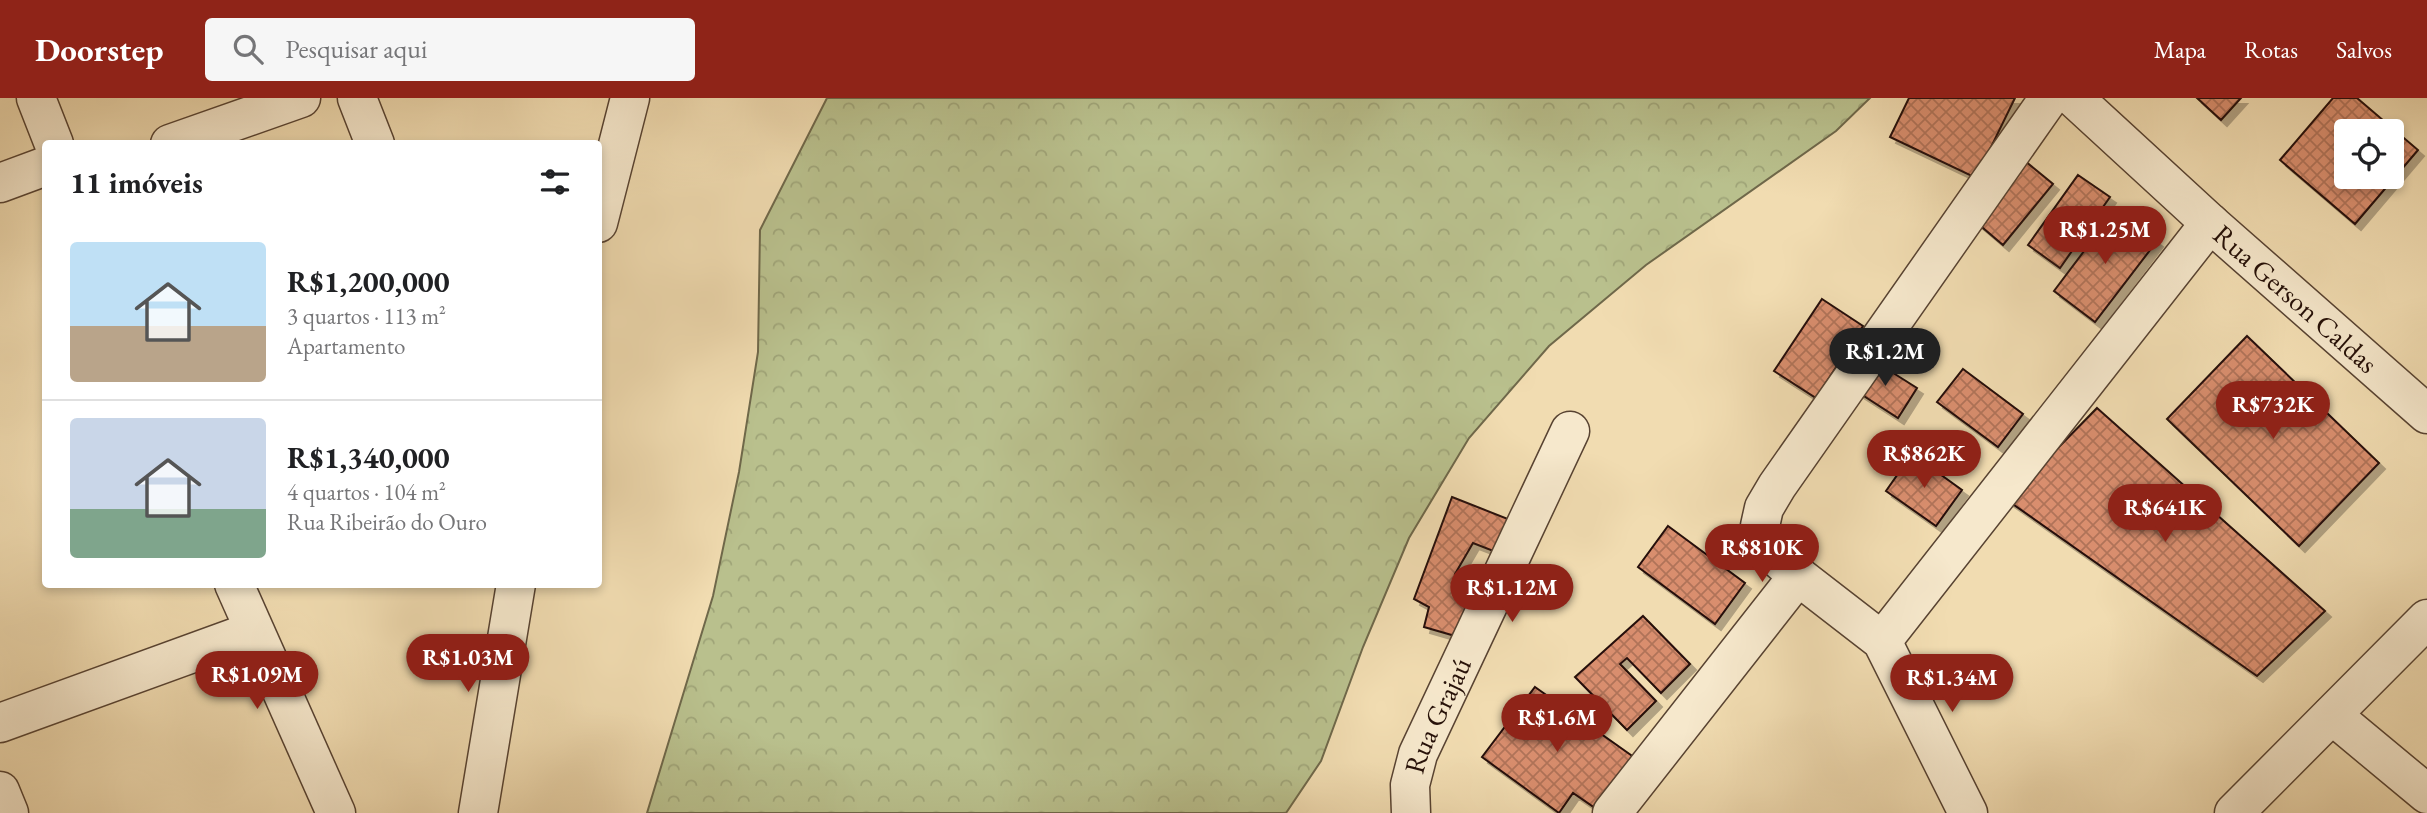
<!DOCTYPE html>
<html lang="pt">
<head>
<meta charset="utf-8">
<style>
  body { margin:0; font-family:"EB Garamond",serif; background:#f6f6f6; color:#202124; height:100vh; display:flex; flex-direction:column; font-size:26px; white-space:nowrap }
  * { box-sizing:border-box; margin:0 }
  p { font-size:23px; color:#757577 }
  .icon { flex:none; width:38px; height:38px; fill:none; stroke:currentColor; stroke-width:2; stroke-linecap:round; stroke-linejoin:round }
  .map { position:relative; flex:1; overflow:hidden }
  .panel { position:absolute; left:42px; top:42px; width:560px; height:448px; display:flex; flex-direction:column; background:#fff; border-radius:7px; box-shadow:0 4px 10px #0003 }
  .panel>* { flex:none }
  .tools { position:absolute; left:2334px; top:21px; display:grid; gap:14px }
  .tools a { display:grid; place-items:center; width:70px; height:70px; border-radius:7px; background:#fff; box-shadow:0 4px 10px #0003; font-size:35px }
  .price { position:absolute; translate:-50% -60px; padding:0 16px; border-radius:24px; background:#8f2418; color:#fff; font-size:23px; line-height:46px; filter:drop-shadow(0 2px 4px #0008) }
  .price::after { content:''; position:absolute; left:50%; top:42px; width:21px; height:16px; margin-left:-10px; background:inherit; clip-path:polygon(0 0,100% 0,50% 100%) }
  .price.active { background:#222; color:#fff }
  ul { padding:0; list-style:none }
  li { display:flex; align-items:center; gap:21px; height:175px; padding:0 28px }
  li+li { border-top:2px solid #e0e0e0 }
  li span { display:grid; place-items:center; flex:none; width:196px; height:140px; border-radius:7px; color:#555 }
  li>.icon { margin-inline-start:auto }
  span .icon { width:84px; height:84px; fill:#fffc; stroke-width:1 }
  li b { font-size:30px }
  h2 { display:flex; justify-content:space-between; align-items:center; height:84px; padding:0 28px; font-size:30px }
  header { display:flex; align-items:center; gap:42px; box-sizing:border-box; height:98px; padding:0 35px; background:#8f2418; color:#fff }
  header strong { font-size:33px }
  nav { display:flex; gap:38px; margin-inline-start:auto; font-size:24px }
  .search { width:490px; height:63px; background:#f6f6f6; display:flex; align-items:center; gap:18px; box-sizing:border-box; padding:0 24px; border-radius:7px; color:#757577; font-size:26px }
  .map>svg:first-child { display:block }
</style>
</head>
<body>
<header>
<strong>Doorstep</strong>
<div class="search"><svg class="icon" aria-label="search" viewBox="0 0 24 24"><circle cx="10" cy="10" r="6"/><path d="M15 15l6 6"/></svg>Pesquisar aqui</div>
<nav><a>Mapa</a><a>Rotas</a><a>Salvos</a></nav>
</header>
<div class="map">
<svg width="2427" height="715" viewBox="0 0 2427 715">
  <defs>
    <pattern id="forest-crowns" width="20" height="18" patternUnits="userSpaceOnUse" patternTransform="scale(1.75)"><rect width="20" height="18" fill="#b9c08d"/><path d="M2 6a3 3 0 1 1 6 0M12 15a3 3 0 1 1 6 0" fill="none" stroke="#9fa478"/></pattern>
    <pattern id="building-cross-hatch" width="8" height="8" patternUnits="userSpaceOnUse" patternTransform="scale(1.75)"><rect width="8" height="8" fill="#d98e6e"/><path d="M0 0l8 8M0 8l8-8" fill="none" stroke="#b07358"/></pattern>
    <filter id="shadow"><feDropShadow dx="6" dy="6" stdDeviation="0" flood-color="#0004"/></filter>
  </defs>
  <rect width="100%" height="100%" fill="#f1dcb1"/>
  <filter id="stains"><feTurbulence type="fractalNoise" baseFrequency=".00286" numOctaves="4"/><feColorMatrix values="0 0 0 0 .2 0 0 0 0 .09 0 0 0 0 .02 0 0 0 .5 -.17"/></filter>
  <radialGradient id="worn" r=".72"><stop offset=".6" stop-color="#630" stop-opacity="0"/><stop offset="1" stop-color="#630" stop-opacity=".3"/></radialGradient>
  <!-- forest -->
  <path fill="url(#forest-crowns)" stroke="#6f684a" stroke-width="2" d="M 827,0 L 1870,0 L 1836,33 L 1646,167 L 1549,248 L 1469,340 L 1409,440 L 1363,549 L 1321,663 L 1286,715 L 647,715 L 713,498 L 739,374 L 758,254 L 760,132 Z"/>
  <!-- building -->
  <path fill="url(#building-cross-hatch)" stroke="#251008" stroke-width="2" fill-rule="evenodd" filter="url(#shadow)" d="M 1909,0 L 2015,0 L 1976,80 L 1890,39 Z
    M 2197,0 L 2241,0 L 2221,22 Z
    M 2333,0 L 2357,0 L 2418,52 L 2355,126 L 2280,62 ZM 2347,33 L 2392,33 L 2392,79 L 2347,79 Z
    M 2025,63 L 2053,86 L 2003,147 L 1976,124 Z
    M 2078,77 L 2110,99 L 2060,170 L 2028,147 Z
    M 2115,112 L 2157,143 L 2095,224 L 2054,193 Z
    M 1822,201 L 1863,228 L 1816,300 L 1774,273 Z
    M 2247,238 L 2379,365 L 2299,448 L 2167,321 Z
    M 1871,261 L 1917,290 L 1898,320 L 1853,291 Z
    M 1963,271 L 2023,316 L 1998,349 L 1937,304 Z
    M 2097,310 L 2325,513 L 2257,578 L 2007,402 Z
    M 1912,356 L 1962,392 L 1936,428 L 1886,393 Z
    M 1452,399 L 1513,423 L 1501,456 L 1473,445 L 1455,476 L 1484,489 L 1462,540 L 1424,529 L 1429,509 L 1414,501 Z
    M 1668,428 L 1745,485 L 1715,526 L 1638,469 Z
    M 1643,518 L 1690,566 L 1661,595 L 1627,560 L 1620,566 L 1656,603 L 1627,632 L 1575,579 Z
    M 1535,589 L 1635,660 L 1598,712 L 1573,695 L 1559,715 L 1482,659 Z"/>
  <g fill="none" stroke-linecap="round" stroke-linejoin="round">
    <defs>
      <g id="minor">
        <path d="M 36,0 L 54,46"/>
        <path d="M 357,0 L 375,46"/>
        <path id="s1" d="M 2074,0 L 2210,125 L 2427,316"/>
        <path d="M 170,46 L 301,0"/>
        <path d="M 0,85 L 46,68"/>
        <path d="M 598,125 L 630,0"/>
        <path d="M 234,486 L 336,715"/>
        <path d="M 1882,543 L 2210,125"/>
        <path d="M 2332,617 L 2427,696"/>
        <path d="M 0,625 L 253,533"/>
        <path d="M 0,693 L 9,715"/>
        <path d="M 478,715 L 516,486"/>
        <path id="s2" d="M 1411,715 L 1410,687 L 1418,656 L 1570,333"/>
        <path d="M 1612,715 L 1798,478"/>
        <path d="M 1968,715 L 1882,543 L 1798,478 L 1765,449 L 1760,428 L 1764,410 L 1777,388 L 2049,0"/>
        <path d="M 2234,715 L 2427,521"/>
      </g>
    </defs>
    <!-- minor casing -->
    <use href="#minor" stroke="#584332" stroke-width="41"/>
    <!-- minor -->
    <use href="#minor" stroke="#f6e8cc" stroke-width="38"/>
  </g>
  <g text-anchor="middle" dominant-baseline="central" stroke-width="5" stroke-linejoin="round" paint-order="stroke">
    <!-- street labels -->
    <g font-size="28" fill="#251008" stroke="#f6e8cc">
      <text stroke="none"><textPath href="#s1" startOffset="299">Rua Gerson Caldas</textPath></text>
      <text stroke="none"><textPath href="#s2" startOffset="103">Rua Grajaú</textPath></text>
    </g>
  </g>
  <rect width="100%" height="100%" filter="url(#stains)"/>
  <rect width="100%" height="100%" fill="url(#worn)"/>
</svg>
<div class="tools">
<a><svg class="icon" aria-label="locate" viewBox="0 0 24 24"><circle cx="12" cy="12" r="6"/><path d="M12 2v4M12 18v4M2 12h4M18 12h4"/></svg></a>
</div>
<b class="price" style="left:2105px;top:168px">R$1.25M</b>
<b class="price active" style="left:1885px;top:290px">R$1.2M</b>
<b class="price" style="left:2273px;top:343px">R$732K</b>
<b class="price" style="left:1924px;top:392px">R$862K</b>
<b class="price" style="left:2165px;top:446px">R$641K</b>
<b class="price" style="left:1762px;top:486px">R$810K</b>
<b class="price" style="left:1512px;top:526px">R$1.12M</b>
<b class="price" style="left:468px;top:596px">R$1.03M</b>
<b class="price" style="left:257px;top:613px">R$1.09M</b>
<b class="price" style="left:1952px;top:616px">R$1.34M</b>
<b class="price" style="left:1557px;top:656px">R$1.6M</b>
<section class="panel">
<h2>11 imóveis<svg class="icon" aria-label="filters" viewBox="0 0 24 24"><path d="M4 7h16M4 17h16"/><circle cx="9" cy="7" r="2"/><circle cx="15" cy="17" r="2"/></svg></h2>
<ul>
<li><span style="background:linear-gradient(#bfe0f5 60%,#b9a48a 0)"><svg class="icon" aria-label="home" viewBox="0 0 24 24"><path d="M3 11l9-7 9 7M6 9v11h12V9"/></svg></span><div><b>R$1,200,000</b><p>3 quartos · 113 m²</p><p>Apartamento</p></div></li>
<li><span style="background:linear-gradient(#c9d6e8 65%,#7fa58c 0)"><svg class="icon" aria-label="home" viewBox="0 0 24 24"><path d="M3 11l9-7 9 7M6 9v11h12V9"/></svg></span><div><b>R$1,340,000</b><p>4 quartos · 104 m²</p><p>Rua Ribeirão do Ouro</p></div></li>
</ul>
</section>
</div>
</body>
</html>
